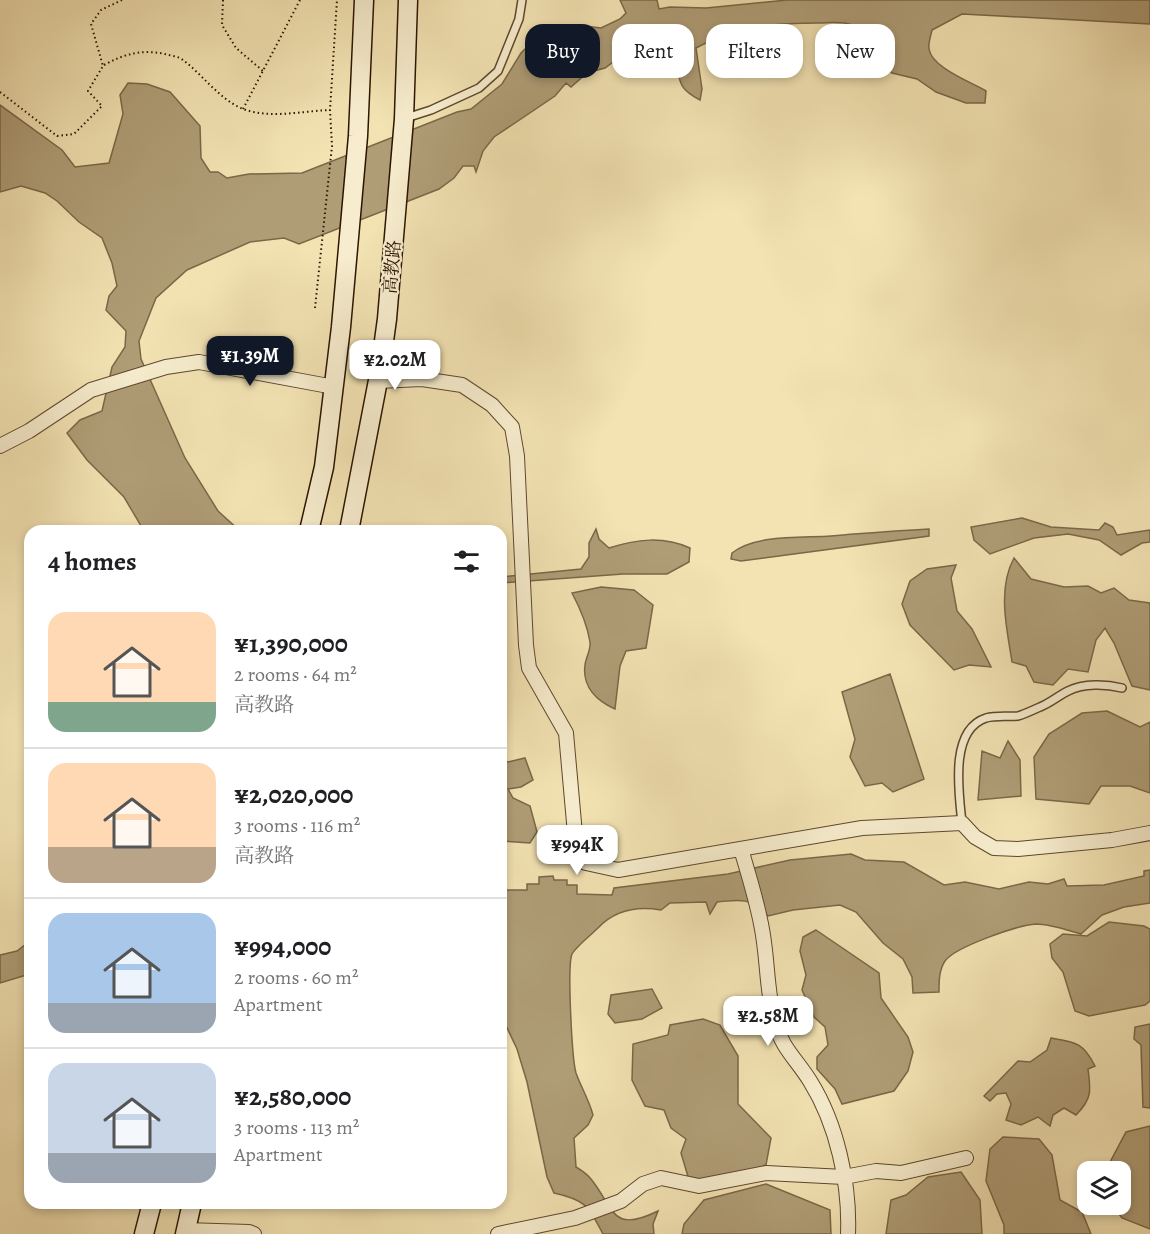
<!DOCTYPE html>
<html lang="en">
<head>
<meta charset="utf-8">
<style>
  body { margin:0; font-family:Alegreya,"Noto Serif SC",serif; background:#f2f2f2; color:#202124; height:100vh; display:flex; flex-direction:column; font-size:22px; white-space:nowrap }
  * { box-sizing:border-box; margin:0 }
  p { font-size:20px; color:#757577 }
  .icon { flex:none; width:33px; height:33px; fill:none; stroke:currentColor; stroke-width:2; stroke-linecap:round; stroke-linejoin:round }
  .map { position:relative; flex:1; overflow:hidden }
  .sheet { position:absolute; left:24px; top:525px; width:483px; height:684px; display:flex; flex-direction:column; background:#fff; border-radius:18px; box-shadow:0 3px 9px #0003 }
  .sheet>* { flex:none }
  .top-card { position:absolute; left:525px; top:24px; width:534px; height:54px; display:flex; gap:12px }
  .tools { position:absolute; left:1077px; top:1161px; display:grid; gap:12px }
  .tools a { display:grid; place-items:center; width:54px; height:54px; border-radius:12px; background:#fff; box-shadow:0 3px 9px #0003; font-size:30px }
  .price { position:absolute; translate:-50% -51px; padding:0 14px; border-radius:12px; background:#fff; color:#222; font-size:20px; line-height:39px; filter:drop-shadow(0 2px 3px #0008) }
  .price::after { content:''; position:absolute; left:50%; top:36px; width:18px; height:14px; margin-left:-9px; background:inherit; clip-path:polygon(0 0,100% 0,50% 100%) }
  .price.current { background:#111827; color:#fff }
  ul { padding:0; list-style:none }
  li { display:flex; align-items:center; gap:18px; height:150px; padding:0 24px }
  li+li { border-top:2px solid #e0e0e0 }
  li span { display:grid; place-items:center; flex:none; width:168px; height:120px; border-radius:18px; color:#555 }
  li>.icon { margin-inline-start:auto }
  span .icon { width:72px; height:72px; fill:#fffc; stroke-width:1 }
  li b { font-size:26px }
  h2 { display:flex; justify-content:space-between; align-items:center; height:72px; padding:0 24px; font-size:26px }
  .chip { padding:0 21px; border-radius:18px; background:#fff; box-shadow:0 3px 9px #0003; font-size:21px; line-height:54px }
  .chip.current { background:#111827; color:#fff }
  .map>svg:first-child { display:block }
</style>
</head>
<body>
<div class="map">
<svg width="1150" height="1234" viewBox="0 0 1150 1234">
  <rect width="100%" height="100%" fill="#f3e3b3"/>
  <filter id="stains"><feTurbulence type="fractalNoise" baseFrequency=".00333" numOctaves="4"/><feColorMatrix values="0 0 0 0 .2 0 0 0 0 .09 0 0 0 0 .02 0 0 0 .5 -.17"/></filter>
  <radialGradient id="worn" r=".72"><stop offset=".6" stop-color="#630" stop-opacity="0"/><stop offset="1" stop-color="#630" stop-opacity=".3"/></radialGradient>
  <!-- water -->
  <path fill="#af9d76" stroke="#7b6747" stroke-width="1.5" d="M 620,0 L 657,0 L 659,9 L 670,7 L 706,8 L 787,0 L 1150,0 L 1150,24 L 962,14 L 932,30 C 931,35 928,43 929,49 C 932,68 971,82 986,91 L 985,103 L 966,103 L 936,92 L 917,79 L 892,73 L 870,54 L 870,40 C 865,35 859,28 852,25 C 842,21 830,23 819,23 C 776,23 735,26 696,48 L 702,89 L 700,100 C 681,90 680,85 676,64 L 659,52 L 620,57 L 605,68 L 587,73 L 571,87 L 566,83 L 555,96 L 494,137 L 483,151 L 476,172 L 474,166 L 463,166 L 454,178 L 439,189 L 299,244 L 284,238 L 250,242 L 187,270 L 156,298 L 139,341 L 141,359 L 185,458 L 218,511 L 240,531 L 144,531 L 124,497 L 87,460 L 67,433 L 80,420 L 102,411 L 112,367 L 125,347 L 126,331 L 106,310 L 109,296 L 117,286 L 112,263 L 102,238 L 79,222 L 57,201 L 45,193 L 21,186 L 0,192 L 0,105 L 62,150 L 75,167 L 109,163 L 123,114 L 120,95 L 128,83 L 147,84 L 170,92 L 200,126 L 201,158 L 210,172 L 218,172 L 227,178 L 249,174 L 302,173 L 457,112 L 471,109 L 502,84 L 521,53 L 527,47 L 540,41 L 552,40 L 577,25 L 601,28 L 620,19 L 626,13 Z
    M 1022,518 L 1051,527 L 1099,530 L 1105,523 L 1113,527 L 1117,535 L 1150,530 L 1150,542 L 1142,543 L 1121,555 L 1099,540 L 1068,534 L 1034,538 L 990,554 L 974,540 L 971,527 Z
    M 596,529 L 599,539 L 609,548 C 637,539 663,536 690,548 L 689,562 L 667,574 L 623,574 L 501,583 L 501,577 L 581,569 L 589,557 L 589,543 Z
    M 929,529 L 929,536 L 741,561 L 731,559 L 732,553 C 755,534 803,538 831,536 C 864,533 896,531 929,529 Z
    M 1014,558 L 1031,579 L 1064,587 L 1088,586 L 1101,593 L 1114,588 L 1129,600 L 1150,603 L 1150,690 L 1132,686 L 1114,643 L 1105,628 L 1096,640 L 1088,672 L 1068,669 L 1053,685 L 1034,682 L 1026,666 L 1012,662 C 1007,629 997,589 1014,558 Z
    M 956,565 L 951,578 L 957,611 L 972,629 L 991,667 L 969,665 L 954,670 L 910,625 L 902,604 L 910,581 L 927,569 Z
    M 601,587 L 634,590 L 653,605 L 646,648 L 626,651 L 620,666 L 615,709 C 597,701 582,687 585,665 C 586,657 591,650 590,642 C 587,624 580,608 572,593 Z
    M 890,674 L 924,779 L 893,792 L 882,783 L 865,786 L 850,757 L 855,739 L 842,692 Z
    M 1107,711 L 1140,727 L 1150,722 L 1150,793 L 1130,786 L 1101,786 L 1089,804 L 1036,799 L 1034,757 L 1049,734 L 1082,713 Z
    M 1008,741 L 1020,760 L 1021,796 L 978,800 L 982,751 L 1000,758 Z
    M 525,758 L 533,780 L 521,787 L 508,789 L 513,798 L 530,806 L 537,832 L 530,843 L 501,841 L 501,760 L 508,762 Z
    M 851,854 L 865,860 L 904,862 L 944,885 L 965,882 L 999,889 L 1029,882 L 1048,884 L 1064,879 L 1067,886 L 1104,885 L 1144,876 L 1144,871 L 1150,870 L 1150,903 L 1124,907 L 1102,915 L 1081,934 C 1067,930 1050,924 1036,924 C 1018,925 955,947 945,961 C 939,970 939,981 939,992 L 913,993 L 912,977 L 903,959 L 883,943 L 856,912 L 840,905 L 793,910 L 768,916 C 752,898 740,899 717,902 L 710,914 L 706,902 L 670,903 L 661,910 C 637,906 615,910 598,928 C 592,934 576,947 572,954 C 567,966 572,1059 576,1073 C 581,1087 589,1100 593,1115 L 588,1125 L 574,1138 L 576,1167 C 581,1170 587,1174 591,1179 C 615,1209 611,1234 658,1211 L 653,1224 L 654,1234 L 603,1234 C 588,1206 586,1200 554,1193 L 547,1177 L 527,1082 L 517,1049 L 501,1015 L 501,890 L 527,890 L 527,884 L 539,884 L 539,877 L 553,876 L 554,880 L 567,880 L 567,885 L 577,885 L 577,894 L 612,895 L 614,888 L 728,874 L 790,860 Z
    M 1109,922 L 1144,926 L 1150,929 L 1150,1001 L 1145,1005 L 1089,1016 L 1075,1011 L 1063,972 L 1052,958 L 1050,944 L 1063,934 L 1087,936 Z
    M 816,930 L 879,973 L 881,998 L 908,1037 L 913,1052 L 908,1071 L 894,1091 L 842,1104 L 835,1089 L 817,1069 L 817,1057 L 828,1045 L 825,1027 L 814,1017 L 802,990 L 806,975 L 800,951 L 803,937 Z
    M 30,941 L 30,974 L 0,983 L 0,955 L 17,951 Z
    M 652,989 L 662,1008 L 642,1019 L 615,1023 L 608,1014 L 611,995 Z
    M 703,1019 L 720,1025 L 738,1056 L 738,1104 L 771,1138 L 766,1165 L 724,1179 L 689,1180 L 681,1153 L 686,1139 L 671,1128 L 664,1110 L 645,1106 L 632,1080 L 633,1044 L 668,1035 L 670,1025 Z
    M 1150,1024 L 1150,1108 L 1143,1107 L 1141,1045 L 1134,1039 L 1135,1027 Z
    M 1051,1038 C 1075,1042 1083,1042 1095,1066 L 1088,1069 C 1091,1091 1092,1099 1076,1115 L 1064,1108 L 1053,1115 L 1050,1126 L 1038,1117 L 1021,1125 L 1006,1120 L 1011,1104 L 1006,1093 L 997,1094 L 990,1101 L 984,1096 L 1018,1061 L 1030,1062 L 1047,1050 Z
    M 1150,1126 L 1150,1229 L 1122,1218 L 1112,1205 L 1120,1204 L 1120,1172 L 1108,1171 L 1108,1166 L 1126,1132 Z
    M 1003,1137 L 1039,1139 L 1052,1155 L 1060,1200 L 1082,1212 L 1091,1234 L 1004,1234 L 1004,1225 L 986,1181 L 990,1149 Z
    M 961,1172 L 980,1200 L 982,1234 L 886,1234 L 891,1200 L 906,1195 L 928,1177 Z
    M 766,1184 L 830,1210 L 831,1234 L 682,1234 L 684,1224 L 704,1200 Z"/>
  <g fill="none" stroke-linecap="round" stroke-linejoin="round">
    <defs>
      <path id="lane" d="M 406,118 L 431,110 L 479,88 L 498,71 L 519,19 L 522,0
        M 962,823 C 959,793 949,730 986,718 C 997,715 1008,717 1018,716 C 1025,714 1033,710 1040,707 C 1050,703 1058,696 1068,691 C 1084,683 1106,684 1122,688"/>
      <path id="street" d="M 378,381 L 422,379 L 462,385 L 492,405 L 512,427 L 517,456 L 526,645 L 529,668 L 566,733 L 576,845 L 586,863 L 618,870 L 862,828 L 962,823 L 975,837 L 994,848 L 1018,849 L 1112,840 L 1150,833
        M 0,446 L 29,431 L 91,390 L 166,367 L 199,362 L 334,387
        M 741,849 C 748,873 756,898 761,924 C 768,956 766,990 775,1023 C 782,1048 797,1060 810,1081 C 837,1124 850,1184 848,1234
        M 185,1230 L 249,1232 L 254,1234
        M 498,1234 L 575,1218 L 621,1201 L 643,1184 L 661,1178 L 699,1186 L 766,1173 L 844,1177 L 876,1171 L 901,1173 L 966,1158"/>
      <path id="secondary" d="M 309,531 L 324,467 L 341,327 L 358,136 L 364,0
        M 349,531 L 380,370 L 387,319 L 404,119 L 408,0
        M 144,1234 L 152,1203
        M 185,1234 L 192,1203"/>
    </defs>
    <!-- lane casing -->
    <use href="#lane" stroke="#5e482d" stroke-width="10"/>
    <!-- street casing -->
    <use href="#street" stroke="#5e482d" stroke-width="16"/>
    <!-- secondary casing -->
    <use href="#secondary" stroke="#2c1500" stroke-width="21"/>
    <!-- path -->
    <path stroke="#2c1500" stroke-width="2" stroke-dasharray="1.5 3" stroke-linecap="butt" d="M 223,0 L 222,25 L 236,48 L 263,71
      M 104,65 C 124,54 142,49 165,54 C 171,56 178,56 183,60 C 203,75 219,99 243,109 C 271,119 302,111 330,110
      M 0,92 L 57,136 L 74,134 L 102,106 L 88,91 L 103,66 L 91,24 L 101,10 L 122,0
      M 243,109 L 300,0
      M 315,308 L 332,146 L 330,110 L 337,0"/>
    <!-- lane -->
    <use href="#lane" stroke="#f7edce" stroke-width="7"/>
    <!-- street -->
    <use href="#street" stroke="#f7edce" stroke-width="14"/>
    <!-- secondary -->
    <use href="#secondary" stroke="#f7edce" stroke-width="18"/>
  </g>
  <g text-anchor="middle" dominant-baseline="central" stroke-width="4.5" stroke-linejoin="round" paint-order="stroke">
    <!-- street labels -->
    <g font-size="18" fill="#2c1500" stroke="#f7edce">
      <text transform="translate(392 267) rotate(-85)">高教路</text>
    </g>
  </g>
  <rect width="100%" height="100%" filter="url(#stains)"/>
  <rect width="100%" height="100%" fill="url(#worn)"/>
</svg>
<div class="tools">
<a><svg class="icon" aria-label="layers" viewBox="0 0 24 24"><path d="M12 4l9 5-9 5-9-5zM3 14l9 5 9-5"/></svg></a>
</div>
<b class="price current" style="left:250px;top:387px">¥1.39M</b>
<b class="price" style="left:395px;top:391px">¥2.02M</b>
<b class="price" style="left:577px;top:876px">¥994K</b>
<b class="price" style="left:768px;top:1047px">¥2.58M</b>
<div class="top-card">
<a class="chip current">Buy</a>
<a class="chip">Rent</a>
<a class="chip">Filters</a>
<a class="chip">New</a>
</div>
<section class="sheet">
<h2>4 homes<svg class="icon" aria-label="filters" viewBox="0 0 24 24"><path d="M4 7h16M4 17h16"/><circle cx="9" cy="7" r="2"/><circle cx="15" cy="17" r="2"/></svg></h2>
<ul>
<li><span style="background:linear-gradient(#ffd9b3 75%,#7fa58c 0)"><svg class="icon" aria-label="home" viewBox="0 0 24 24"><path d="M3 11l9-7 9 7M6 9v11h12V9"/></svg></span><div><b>¥1,390,000</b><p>2 rooms · 64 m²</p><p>高教路</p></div></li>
<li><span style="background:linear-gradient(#ffd9b3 70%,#b9a48a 0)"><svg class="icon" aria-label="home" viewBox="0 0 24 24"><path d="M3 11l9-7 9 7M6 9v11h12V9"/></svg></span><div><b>¥2,020,000</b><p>3 rooms · 116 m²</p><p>高教路</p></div></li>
<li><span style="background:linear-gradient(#a9c7e8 75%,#9aa5b1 0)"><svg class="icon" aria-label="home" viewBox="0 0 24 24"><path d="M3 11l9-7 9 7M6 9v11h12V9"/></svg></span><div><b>¥994,000</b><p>2 rooms · 60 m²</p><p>Apartment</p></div></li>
<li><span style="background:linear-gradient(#c9d6e8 75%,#9aa5b1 0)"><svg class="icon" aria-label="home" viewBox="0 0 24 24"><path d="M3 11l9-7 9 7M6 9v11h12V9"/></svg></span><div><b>¥2,580,000</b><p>3 rooms · 113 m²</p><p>Apartment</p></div></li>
</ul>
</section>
</div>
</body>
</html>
